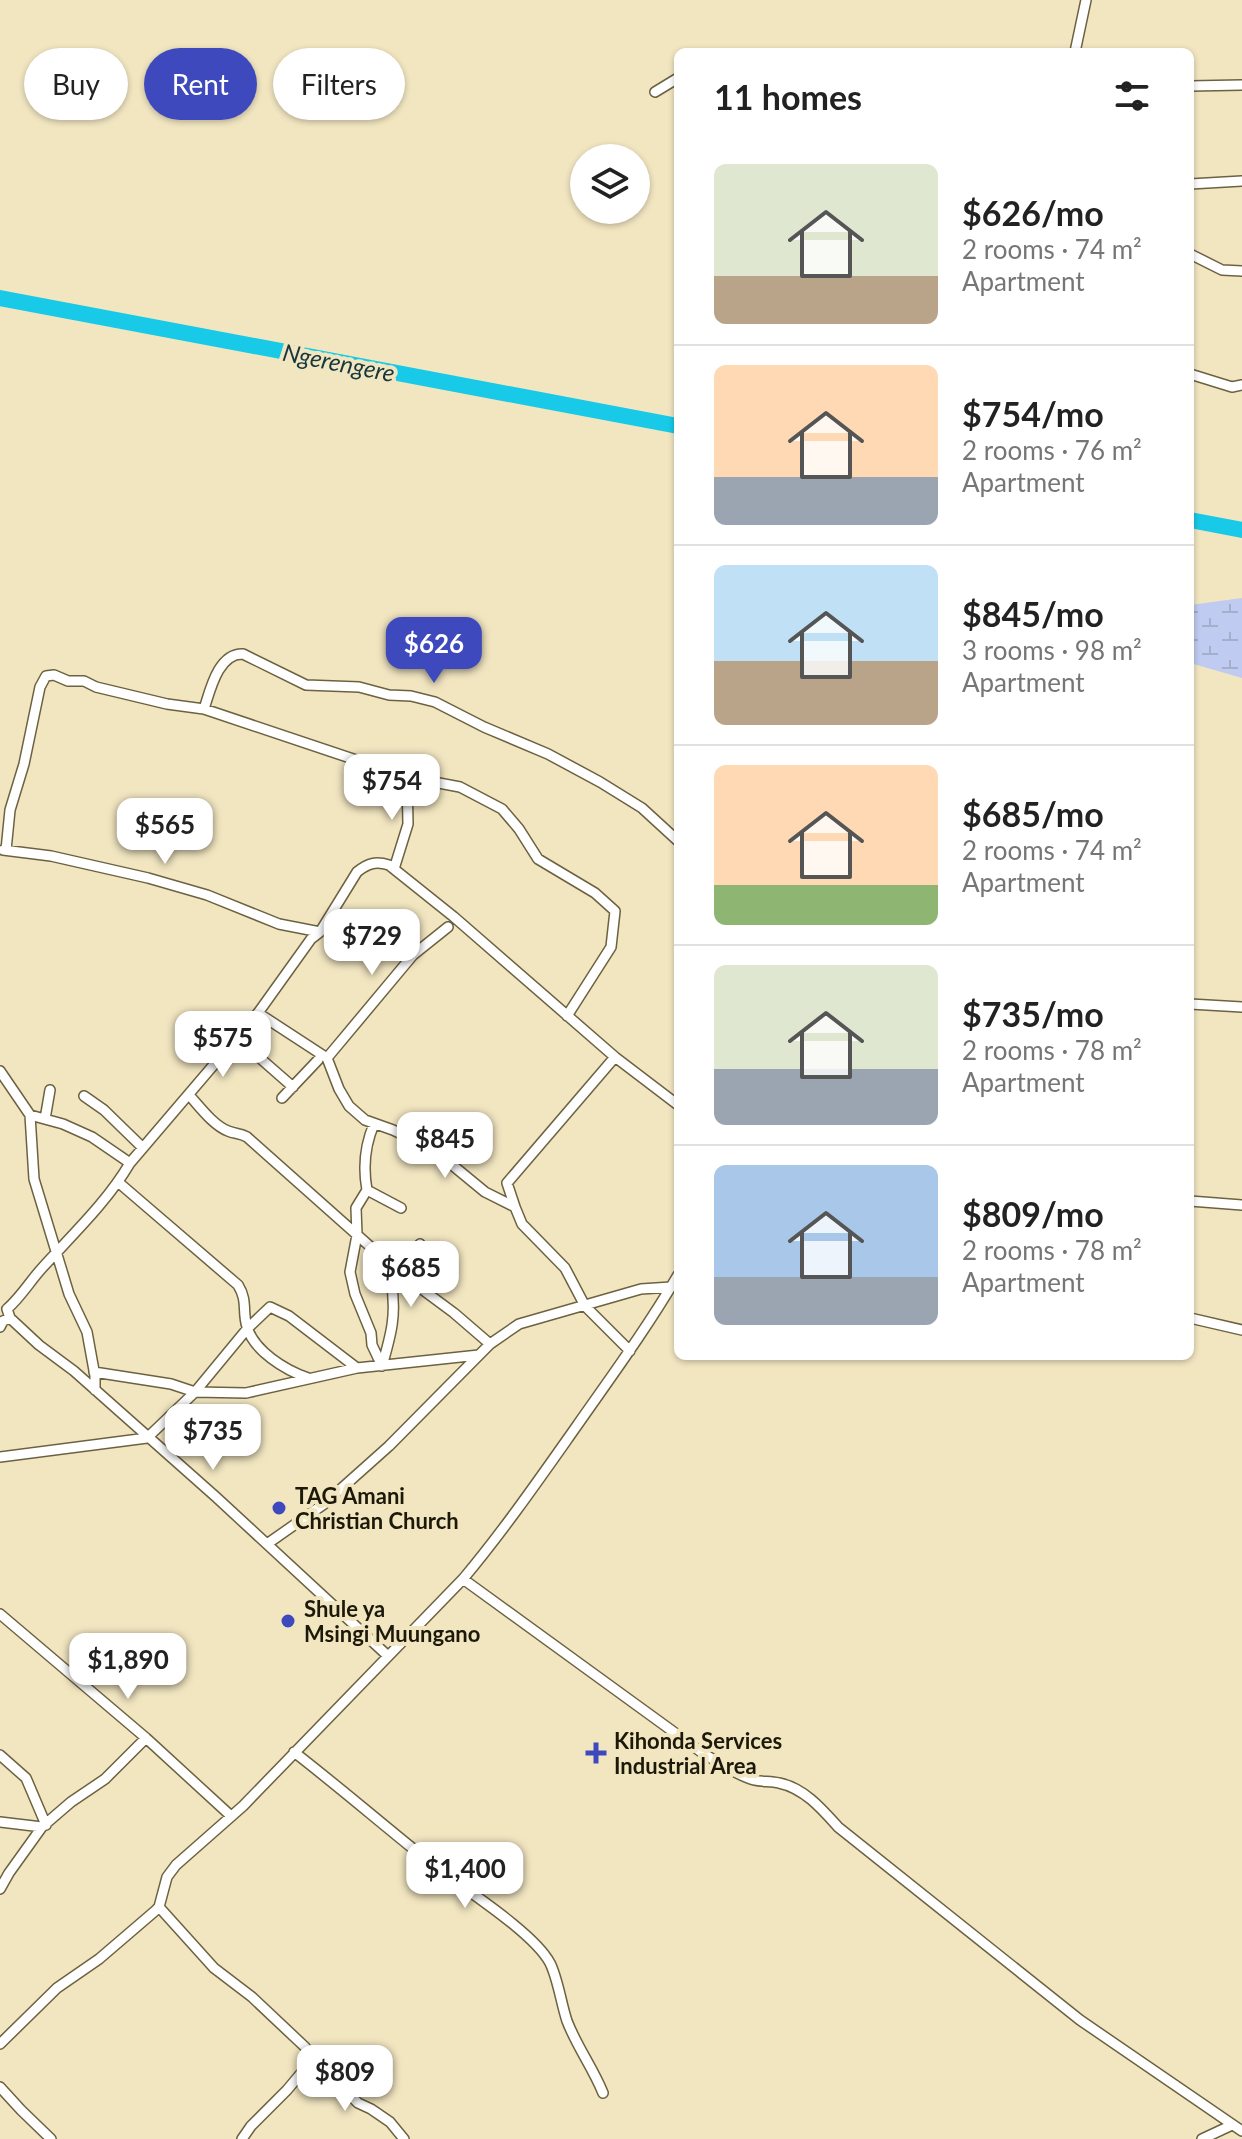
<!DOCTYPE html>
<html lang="en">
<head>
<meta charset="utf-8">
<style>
  body { margin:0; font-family:Lato,sans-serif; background:#f6f6f6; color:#222; height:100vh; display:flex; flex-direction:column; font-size:30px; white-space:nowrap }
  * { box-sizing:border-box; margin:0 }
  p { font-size:26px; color:#767676 }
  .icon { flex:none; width:44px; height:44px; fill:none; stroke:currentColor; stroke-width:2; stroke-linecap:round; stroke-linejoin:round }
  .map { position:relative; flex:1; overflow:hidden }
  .sheet { position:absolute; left:674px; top:48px; width:520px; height:1312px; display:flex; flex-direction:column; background:#fff; border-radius:12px; box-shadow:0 2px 6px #0004 }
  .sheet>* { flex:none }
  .hud { position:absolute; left:24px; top:48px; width:530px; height:72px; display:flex; gap:16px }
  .tools { position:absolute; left:570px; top:144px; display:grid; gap:16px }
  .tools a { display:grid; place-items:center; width:80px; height:80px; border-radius:50%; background:#fff; box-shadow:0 2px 6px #0004; font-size:40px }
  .price { position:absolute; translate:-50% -68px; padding:0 18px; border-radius:16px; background:#fff; color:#222; font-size:26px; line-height:52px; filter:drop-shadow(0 2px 4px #0008) }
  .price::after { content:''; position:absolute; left:50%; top:48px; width:24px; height:18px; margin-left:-12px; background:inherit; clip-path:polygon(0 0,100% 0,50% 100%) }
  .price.selected { background:#3e49bd; color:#fff }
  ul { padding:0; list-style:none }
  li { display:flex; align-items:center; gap:24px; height:200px; padding:0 40px }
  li+li { border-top:2px solid #e0e0e0 }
  li span { display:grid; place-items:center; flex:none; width:224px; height:160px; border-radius:12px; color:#555 }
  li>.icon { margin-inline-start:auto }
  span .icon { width:96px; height:96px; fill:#fffc; stroke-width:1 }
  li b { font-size:34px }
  h2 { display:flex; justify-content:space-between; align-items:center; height:96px; padding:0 40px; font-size:34px }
  .tag { padding:0 28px; border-radius:36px; background:#fff; box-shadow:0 2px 6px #0004; font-size:28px; line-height:72px }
  .tag.selected { background:#3e49bd; color:#fff }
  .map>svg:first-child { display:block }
</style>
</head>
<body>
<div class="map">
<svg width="1242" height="2139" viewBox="0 0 1242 2139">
  <defs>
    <pattern id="wetland-marsh" width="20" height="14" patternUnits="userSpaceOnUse" patternTransform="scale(2)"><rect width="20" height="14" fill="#c0cbf1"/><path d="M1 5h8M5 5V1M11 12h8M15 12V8" fill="none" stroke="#a4aecd"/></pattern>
  </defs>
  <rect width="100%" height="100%" fill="#f2e6c1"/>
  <!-- wetland -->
  <path fill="url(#wetland-marsh)" d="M 1242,598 L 1242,678 L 1190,663 L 1190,605 Z"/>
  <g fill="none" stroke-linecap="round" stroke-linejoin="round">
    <!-- river -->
    <path stroke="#18cae7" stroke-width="16" d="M 0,298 L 678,426
      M 1190,520 L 1242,530"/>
    <defs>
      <path id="minor" d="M 1075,52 L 1086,0
        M 1190,86 L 1242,85
        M 655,92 L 678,78
        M 1190,184 L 1242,181
        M 1190,254 L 1222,270 L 1242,271
        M 1190,374 L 1232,387 L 1242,385
        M 204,709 C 210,691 218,653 243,654 L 306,685 L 359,687 L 389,695 L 411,696 L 435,702 L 484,727 L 548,754 L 600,782 L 642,808 L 678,841
        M 3,850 L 51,856 L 148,878 L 207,895 L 279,924 L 320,932
        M 6,850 L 10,810 L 24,764 L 40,687 L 46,676 L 54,675 L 68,681 L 84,681 L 96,687 L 167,704 L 204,709 L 407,777 L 460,787 L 502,809 L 519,829 L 538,859 L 595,893 L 615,911 L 611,947 L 567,1016
        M 394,869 L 408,824 L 407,777
        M 1190,1004 L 1242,1007
        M 258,1013 L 327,1058 L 339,1089 L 349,1106 L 365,1120 L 393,1130 L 420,1143 L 451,1164 L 485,1192 L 515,1207 L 522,1224 L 565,1268 L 585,1306 L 630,1351
        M 237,1038 L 293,1087
        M 327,1058 L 413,955 L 448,927
        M 0,1071 L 30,1115 L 34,1179 L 69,1294 L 87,1332 L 95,1376 L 95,1390
        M 189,1095 C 200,1107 213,1125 228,1131 C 235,1134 240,1133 247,1137 L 400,1273 L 454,1313 L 490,1344
        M 84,1096 L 104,1110 L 143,1148
        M 282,1098 L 318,1060
        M 30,1115 L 63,1124 L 92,1137 L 130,1163
        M 45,1119 L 50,1090
        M 374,1124 C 365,1145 363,1168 367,1190 L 356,1208 L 357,1235 L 350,1272 L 355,1294 L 371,1333 L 372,1345 L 382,1366
        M 118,1182 L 238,1285 C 248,1301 242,1311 247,1327 C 254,1351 285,1370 308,1378
        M 367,1190 L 401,1208
        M 1190,1201 L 1242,1205
        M 515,1207 L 507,1183 L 615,1057
        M 10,1318 L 39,1345 L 74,1371 L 216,1497 L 388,1656
        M 1190,1318 L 1242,1330
        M 0,1327 L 3,1321 L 10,1318 L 7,1309 C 21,1297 30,1281 43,1267 C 73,1234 107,1202 130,1163 L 258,1013 L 311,939 L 320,932 L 357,872 C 368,863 376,861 389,865 L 454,917 L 615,1057 L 678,1105
        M 382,1366 C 391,1335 397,1314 391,1281 L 420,1244
        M 94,1372 L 171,1384 L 195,1392 L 246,1393 L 357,1368 L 479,1355
        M 0,1457 L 147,1438 L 195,1392 L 247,1329 L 270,1307 L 289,1316 L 357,1368
        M 267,1544 L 324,1504 L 389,1446 L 490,1344 L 519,1324 L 641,1289 L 671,1287
        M 463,1579 L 704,1754 C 720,1763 736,1775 754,1780 C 762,1782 771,1781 779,1783 C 804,1788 822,1809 838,1827 L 1080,2020 L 1242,2131
        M 0,1614 L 146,1738 L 231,1816
        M 294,1752 C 343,1790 389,1830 437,1868 C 466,1890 534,1933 550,1963 C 558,1979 561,2003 567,2021 C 577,2047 593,2068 603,2093
        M 0,1755 L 26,1778 L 46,1825
        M 0,1822 L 42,1827
        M 0,1889 L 9,1873 L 42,1827 L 71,1802 L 105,1779 L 146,1738
        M 159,1907 L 214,1968 L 252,1997 L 305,2047 L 313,2059 L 287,2090 L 251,2126 L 242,2139
        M 0,2044 L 57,1988 L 99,1959 L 155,1911 L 159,1907 L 167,1877 L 176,1865 L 243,1806 L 463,1579 C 504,1530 540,1478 576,1427 C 611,1377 647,1328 678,1275
        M 313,2059 L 358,2103 L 371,2109 L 390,2122 L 404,2139
        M 0,2087 L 21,2110 L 51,2139
        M 1202,2139 L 1232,2125"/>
    </defs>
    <!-- minor casing -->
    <use href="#minor" stroke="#6c6241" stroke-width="12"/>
    <!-- minor -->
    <use href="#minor" stroke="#fff" stroke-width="9"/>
  </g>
  <!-- markers -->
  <g fill="#3e49bd" stroke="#f2e6c1" stroke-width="3">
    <circle cx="279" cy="1508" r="8"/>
    <circle cx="288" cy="1621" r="8"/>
    <path d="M592 1741h8v8h8v8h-8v8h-8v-8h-8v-8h8z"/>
  </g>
  <g text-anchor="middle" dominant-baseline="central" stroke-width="8" stroke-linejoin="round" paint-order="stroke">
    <!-- poi labels -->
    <g font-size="22" font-weight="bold" fill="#1c180a" stroke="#f2e6c1" text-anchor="start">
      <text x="295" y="1495">TAG Amani<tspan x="295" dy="25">Christian Church</tspan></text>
      <text x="304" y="1608">Shule ya<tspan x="304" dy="25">Msingi Muungano</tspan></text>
      <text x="614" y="1740">Kihonda Services<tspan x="614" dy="25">Industrial Area</tspan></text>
    </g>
    <!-- water labels -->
    <g font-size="24" font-style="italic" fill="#17373e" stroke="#f2e6c1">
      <text transform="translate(339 362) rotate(11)">Ngerengere</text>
    </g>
  </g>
</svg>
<div class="tools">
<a><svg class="icon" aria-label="layers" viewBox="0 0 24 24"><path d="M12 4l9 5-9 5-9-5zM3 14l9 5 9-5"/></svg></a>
</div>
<b class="price selected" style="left:434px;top:685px">$626</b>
<b class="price" style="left:392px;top:822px">$754</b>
<b class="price" style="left:165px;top:866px">$565</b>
<b class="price" style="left:372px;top:977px">$729</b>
<b class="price" style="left:223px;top:1079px">$575</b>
<b class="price" style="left:445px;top:1180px">$845</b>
<b class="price" style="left:411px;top:1309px">$685</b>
<b class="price" style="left:213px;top:1472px">$735</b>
<b class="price" style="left:128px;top:1701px">$1,890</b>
<b class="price" style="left:465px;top:1910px">$1,400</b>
<b class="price" style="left:345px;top:2113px">$809</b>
<div class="hud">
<a class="tag">Buy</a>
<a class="tag selected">Rent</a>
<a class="tag">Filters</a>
</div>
<section class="sheet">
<h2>11 homes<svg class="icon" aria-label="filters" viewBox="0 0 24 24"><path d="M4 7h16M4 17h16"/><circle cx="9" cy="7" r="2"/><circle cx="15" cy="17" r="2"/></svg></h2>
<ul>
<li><span style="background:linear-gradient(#dfe7d0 70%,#b9a48a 0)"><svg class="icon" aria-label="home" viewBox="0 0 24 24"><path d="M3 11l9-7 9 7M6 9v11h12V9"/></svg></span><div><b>$626/mo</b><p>2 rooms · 74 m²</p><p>Apartment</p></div></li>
<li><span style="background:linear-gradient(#ffd9b3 70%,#9aa5b1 0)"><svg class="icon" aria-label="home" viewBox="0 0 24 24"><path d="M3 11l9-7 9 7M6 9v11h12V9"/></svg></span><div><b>$754/mo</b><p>2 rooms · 76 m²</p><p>Apartment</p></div></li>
<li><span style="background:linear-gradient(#bfe0f5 60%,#b9a48a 0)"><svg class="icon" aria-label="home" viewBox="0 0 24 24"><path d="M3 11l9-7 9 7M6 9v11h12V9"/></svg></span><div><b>$845/mo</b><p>3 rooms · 98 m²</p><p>Apartment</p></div></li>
<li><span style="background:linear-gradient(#ffd9b3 75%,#8fb573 0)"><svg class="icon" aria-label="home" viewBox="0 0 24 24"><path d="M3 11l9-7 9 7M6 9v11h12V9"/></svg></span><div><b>$685/mo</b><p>2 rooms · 74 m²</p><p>Apartment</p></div></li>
<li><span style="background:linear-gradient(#dfe7d0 65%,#9aa5b1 0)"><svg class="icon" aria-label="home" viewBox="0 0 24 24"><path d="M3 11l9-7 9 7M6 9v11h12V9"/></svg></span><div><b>$735/mo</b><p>2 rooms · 78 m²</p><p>Apartment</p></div></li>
<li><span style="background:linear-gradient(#a9c7e8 70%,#9aa5b1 0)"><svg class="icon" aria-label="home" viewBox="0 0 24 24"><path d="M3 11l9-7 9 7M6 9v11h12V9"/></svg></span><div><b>$809/mo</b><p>2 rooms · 78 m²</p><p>Apartment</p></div></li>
</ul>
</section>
</div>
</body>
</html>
